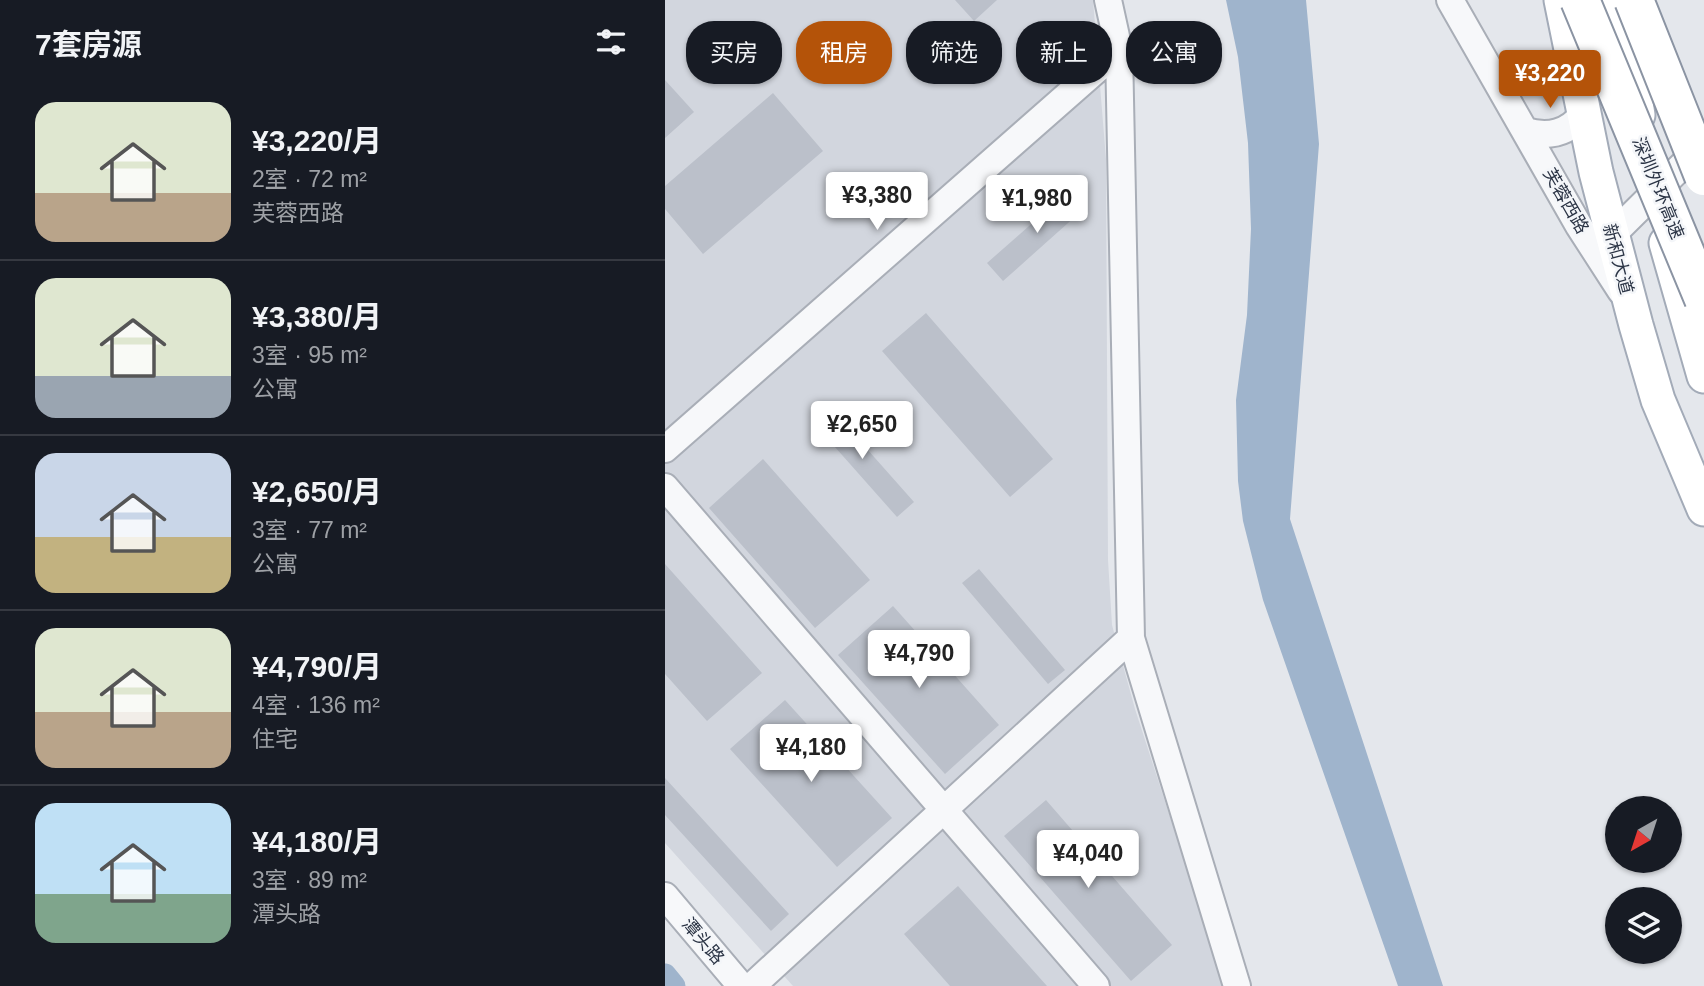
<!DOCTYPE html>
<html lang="zh">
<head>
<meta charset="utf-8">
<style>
  body { margin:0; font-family:Helvetica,"Noto Sans SC",sans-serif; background:#242831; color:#f1f3f6; height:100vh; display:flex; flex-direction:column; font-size:26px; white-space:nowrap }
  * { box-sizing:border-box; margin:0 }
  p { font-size:23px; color:#9ea1a6 }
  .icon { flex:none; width:38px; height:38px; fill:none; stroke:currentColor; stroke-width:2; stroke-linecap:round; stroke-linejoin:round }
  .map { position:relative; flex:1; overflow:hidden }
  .panel { display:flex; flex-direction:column; background:#171b24; width:665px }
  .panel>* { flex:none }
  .top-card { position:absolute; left:21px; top:21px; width:665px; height:63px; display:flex; gap:14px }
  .needle { width:46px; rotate:219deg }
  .tools { position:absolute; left:940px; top:796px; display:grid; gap:14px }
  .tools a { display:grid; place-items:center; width:77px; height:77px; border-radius:50%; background:#171b24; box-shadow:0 2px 5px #0004; font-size:35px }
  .price { position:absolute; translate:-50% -60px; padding:0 16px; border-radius:7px; background:#fff; color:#222; font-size:23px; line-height:46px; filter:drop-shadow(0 2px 4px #0008) }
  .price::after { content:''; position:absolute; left:50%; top:42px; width:21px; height:16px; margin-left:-10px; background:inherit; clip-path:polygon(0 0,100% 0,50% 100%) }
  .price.selected { background:#b45309; color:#fff }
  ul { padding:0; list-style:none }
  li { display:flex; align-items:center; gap:21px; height:175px; padding:0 35px }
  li+li { border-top:2px solid #363941 }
  li span { display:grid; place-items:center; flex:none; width:196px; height:140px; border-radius:21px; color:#555 }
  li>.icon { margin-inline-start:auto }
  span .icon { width:84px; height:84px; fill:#fffc; stroke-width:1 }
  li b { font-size:30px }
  h2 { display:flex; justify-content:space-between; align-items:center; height:84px; padding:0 35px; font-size:30px }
  .tag { padding:0 24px; border-radius:28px; background:#171b24; box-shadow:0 2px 5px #0004; font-size:24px; line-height:63px }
  .tag.selected { background:#b45309; color:#fff }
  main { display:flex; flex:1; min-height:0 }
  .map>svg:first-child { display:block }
</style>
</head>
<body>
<main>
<section class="panel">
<h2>7套房源<svg class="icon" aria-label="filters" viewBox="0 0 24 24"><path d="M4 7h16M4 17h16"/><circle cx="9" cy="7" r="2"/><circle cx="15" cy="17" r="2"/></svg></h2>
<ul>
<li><span style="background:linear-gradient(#dfe7d0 65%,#b9a48a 0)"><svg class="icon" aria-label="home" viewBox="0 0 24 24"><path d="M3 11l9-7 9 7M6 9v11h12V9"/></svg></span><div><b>¥3,220/月</b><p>2室 · 72 m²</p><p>芙蓉西路</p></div></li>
<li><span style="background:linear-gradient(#dfe7d0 70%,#9aa5b1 0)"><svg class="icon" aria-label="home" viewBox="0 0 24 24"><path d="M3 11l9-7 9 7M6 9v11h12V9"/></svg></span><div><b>¥3,380/月</b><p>3室 · 95 m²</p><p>公寓</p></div></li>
<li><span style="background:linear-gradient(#c9d6e8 60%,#c2b280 0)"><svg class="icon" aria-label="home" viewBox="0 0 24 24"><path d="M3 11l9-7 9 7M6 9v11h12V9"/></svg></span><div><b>¥2,650/月</b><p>3室 · 77 m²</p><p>公寓</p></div></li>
<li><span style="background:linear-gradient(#dfe7d0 60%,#b9a48a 0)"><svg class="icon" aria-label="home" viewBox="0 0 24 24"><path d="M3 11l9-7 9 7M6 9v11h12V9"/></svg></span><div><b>¥4,790/月</b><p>4室 · 136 m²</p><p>住宅</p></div></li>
<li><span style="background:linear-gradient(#bfe0f5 65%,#7fa58c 0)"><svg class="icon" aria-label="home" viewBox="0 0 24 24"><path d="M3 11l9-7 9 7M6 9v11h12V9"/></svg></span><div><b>¥4,180/月</b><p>3室 · 89 m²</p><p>潭头路</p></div></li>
</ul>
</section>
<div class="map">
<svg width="1039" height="986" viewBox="0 0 1039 986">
  <rect width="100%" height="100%" fill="#e4e7ec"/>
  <!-- built -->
  <path fill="#d2d6de" d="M 0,0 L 428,0 L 441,159 L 443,560 L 447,625 L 470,709 L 560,986 L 128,986 L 0,843 Z"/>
  <!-- water -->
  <path fill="#9fb4cc" d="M 561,0 L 641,0 L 654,144 L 625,519 L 778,986 L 733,986 L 598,600 L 578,521 L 573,481 L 571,400 L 582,315 L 586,229 L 583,143 L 573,57 Z"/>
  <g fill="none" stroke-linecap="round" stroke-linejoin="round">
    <!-- canal -->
    <path stroke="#9fb4cc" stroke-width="23" d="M 0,975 L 9,986"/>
  </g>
  <!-- building -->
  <path fill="#bbc0ca" d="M 290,0 L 332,0 L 309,21 Z
    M 0,80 L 29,112 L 0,138 Z
    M 108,93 L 158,151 L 38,254 L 0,209 L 0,186 Z
    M 406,189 L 421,207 L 338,281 L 322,263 Z
    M 261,313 L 388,459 L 345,497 L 217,351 Z
    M 163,405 L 249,502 L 232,517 L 146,420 Z
    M 98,459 L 205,580 L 150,628 L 44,508 Z
    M 0,564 L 97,673 L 42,721 L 0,674 Z
    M 314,569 L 400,670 L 383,684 L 297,583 Z
    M 228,606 L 334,725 L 280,774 L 173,655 Z
    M 120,700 L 227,818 L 172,867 L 65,749 Z
    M 0,778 L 124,914 L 106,931 L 0,815 Z
    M 381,800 L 507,945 L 466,981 L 339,836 Z
    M 293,886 L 382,986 L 285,986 L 239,934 Z"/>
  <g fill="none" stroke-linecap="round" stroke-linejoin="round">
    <defs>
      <path id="minor" d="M 443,0 L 454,50 L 466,638 L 572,986
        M 785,0 L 914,226 L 956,291
        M 860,131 C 884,138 903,133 918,114
        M 947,235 L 1039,144
        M 0,449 L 454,50
        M 0,487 L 431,986
        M 0,896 L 76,986
        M 87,986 L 466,638"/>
      <path id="major" d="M 896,0 L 931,172 L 971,325 L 993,400 L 1039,509
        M 954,0 L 973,115
        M 1001,243 L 1039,376"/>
    </defs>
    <!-- minor casing -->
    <use href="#minor" stroke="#a9aeb7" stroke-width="30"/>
    <!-- major casing -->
    <use href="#major" stroke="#a3abb8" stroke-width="37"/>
    <!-- minor -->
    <use href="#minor" stroke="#f7f8fa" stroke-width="26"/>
    <!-- major -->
    <use href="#major" stroke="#fff" stroke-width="33"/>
    <defs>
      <path id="highway-bridge" d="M 915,0 L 1039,299
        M 969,0 L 1039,176"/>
    </defs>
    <!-- highway-bridge casing -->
    <use href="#highway-bridge" stroke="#8b94a3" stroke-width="42" stroke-linecap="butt"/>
    <!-- highway-bridge -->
    <use href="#highway-bridge" stroke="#fff" stroke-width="38"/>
  </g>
  <g text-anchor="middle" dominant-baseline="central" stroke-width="5" stroke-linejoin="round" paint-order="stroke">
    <!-- street labels -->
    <g font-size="18" fill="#2b3445" stroke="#f4f6f9">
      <text transform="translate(993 188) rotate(68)">深圳外环高速</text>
      <text transform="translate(901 201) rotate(60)">芙蓉西路</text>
      <text transform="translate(953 259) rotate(75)">新和大道</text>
      <text transform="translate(38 941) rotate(50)">潭头路</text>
    </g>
  </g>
</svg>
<div class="tools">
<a><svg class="needle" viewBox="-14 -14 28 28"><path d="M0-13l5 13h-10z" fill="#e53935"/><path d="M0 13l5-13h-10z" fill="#9ea1a6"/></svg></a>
<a><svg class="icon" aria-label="layers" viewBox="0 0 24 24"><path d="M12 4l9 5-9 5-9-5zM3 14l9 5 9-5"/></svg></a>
</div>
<b class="price selected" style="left:885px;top:110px">¥3,220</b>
<b class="price" style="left:212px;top:232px">¥3,380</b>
<b class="price" style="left:372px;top:235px">¥1,980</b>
<b class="price" style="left:197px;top:461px">¥2,650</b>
<b class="price" style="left:254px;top:690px">¥4,790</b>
<b class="price" style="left:146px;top:784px">¥4,180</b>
<b class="price" style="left:423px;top:890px">¥4,040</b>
<div class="top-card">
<a class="tag">买房</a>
<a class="tag selected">租房</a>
<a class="tag">筛选</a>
<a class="tag">新上</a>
<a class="tag">公寓</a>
</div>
</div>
</main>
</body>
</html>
